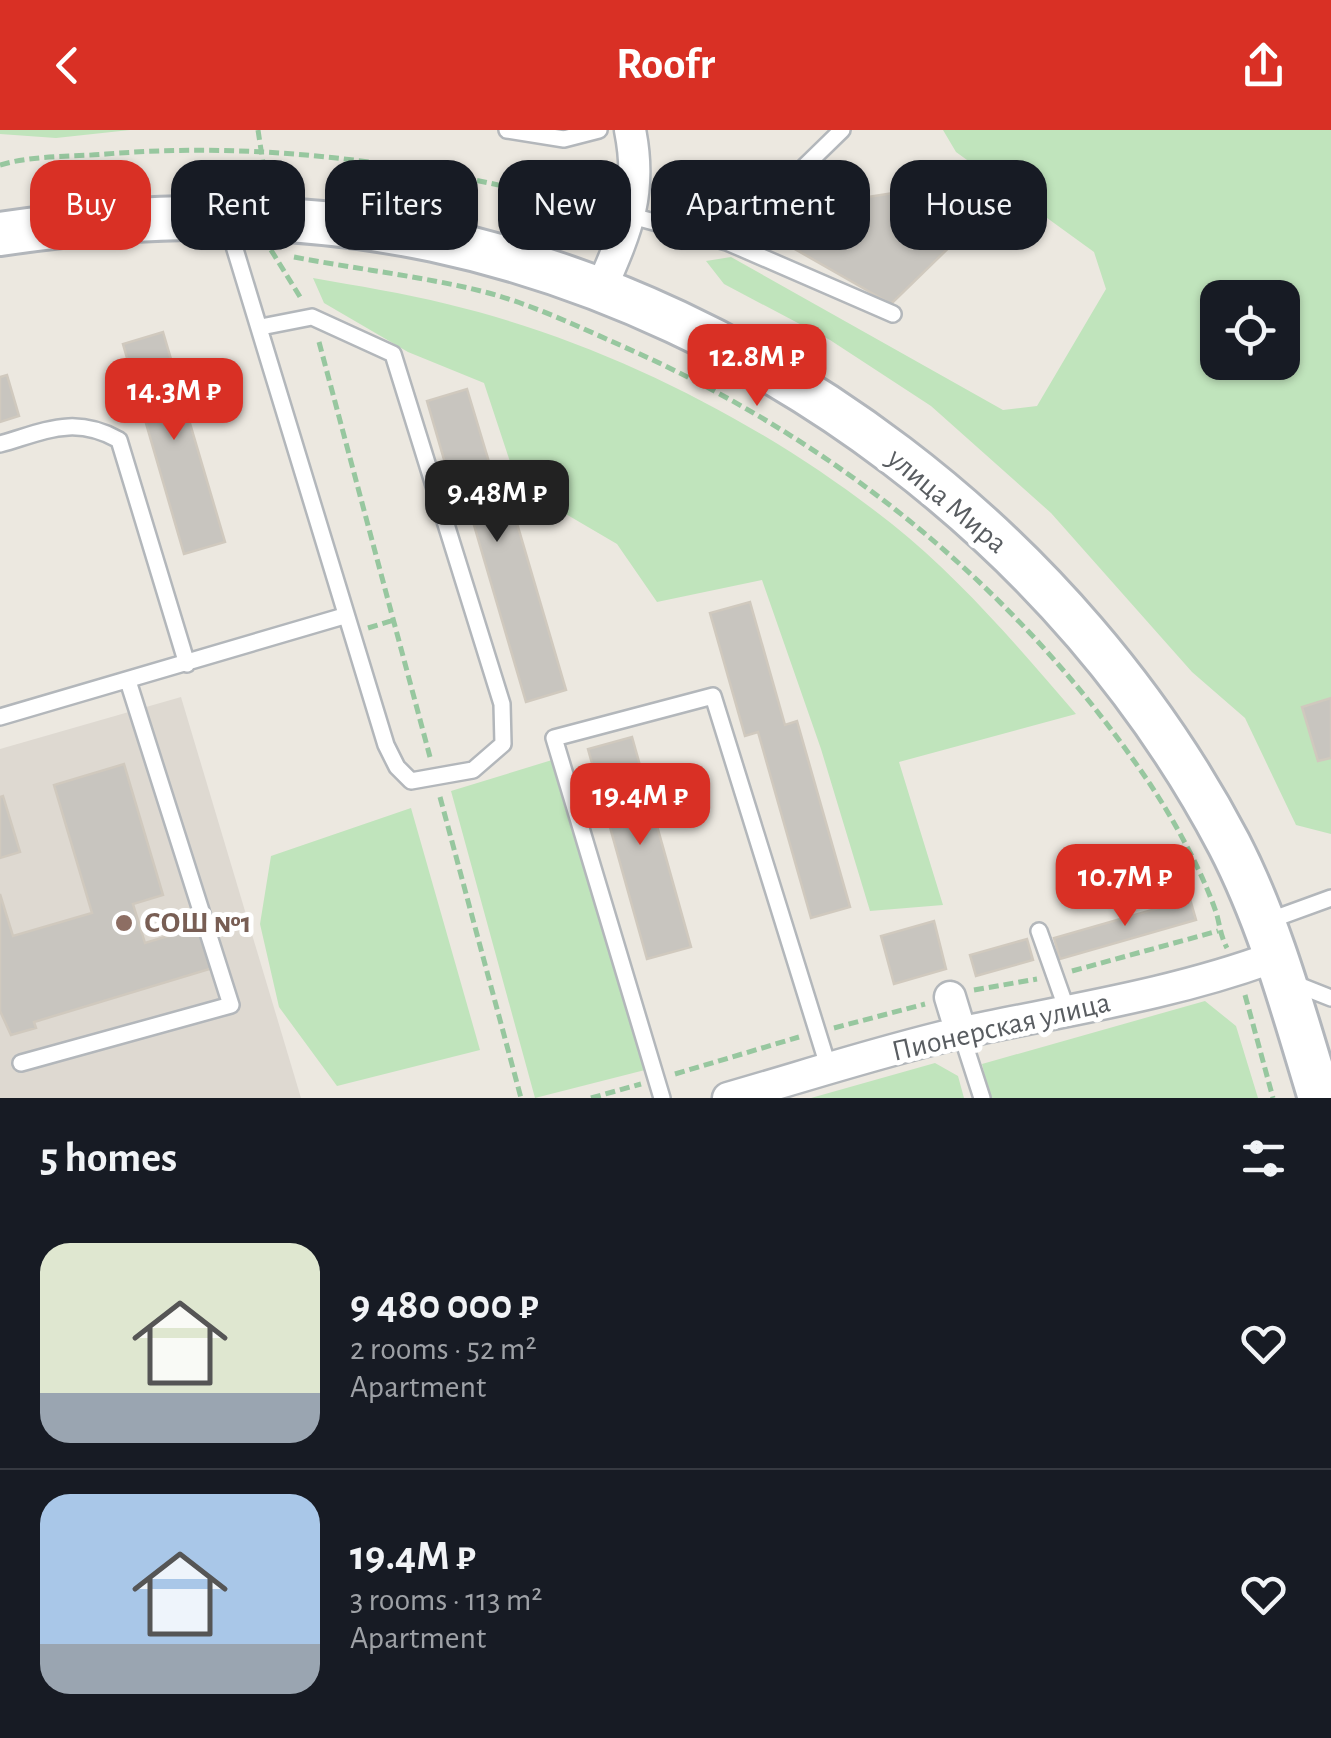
<!DOCTYPE html>
<html lang="en">
<head>
<meta charset="utf-8">
<style>
  body { margin:0; font-family:"Alegreya Sans",sans-serif; background:#242831; color:#f1f3f6; height:100vh; display:flex; flex-direction:column; font-size:38px; white-space:nowrap }
  * { box-sizing:border-box; margin:0 }
  p { font-size:32px; color:#9ea1a6 }
  .icon { flex:none; width:55px; height:55px; fill:none; stroke:currentColor; stroke-width:2; stroke-linecap:round; stroke-linejoin:round }
  .map { position:relative; height:968px; overflow:hidden }
  .sheet { display:flex; flex-direction:column; background:#171b24; flex:1 }
  .sheet>* { flex:none }
  .banner { position:absolute; left:30px; top:30px; width:1272px; height:90px; display:flex; gap:20px }
  .fabs { position:absolute; left:1200px; top:150px; display:grid; gap:20px }
  .fabs a { display:grid; place-items:center; width:100px; height:100px; border-radius:20px; background:#171b24; box-shadow:0 2px 8px #0004; font-size:50px }
  .price { position:absolute; translate:-50% -85px; padding:0 22px; border-radius:20px; background:#d93025; color:#fff; font-size:32px; line-height:65px; filter:drop-shadow(0 2px 5px #0008) }
  .price::after { content:''; position:absolute; left:50%; top:60px; width:30px; height:22px; margin-left:-15px; background:inherit; clip-path:polygon(0 0,100% 0,50% 100%) }
  .price.active { background:#222; color:#fff }
  ul { padding:0; list-style:none }
  li { display:flex; align-items:center; gap:30px; height:250px; padding:0 40px }
  li+li { border-top:2px solid #363941 }
  li span { display:grid; place-items:center; flex:none; width:280px; height:200px; border-radius:30px; color:#555 }
  li>.icon { margin-inline-start:auto }
  span .icon { width:120px; height:120px; fill:#fffc; stroke-width:1 }
  li b { font-size:42px }
  h2 { display:flex; justify-content:space-between; align-items:center; height:120px; padding:0 40px; font-size:42px }
  .chip { padding:0 35px; border-radius:30px; background:#171b24; box-shadow:0 2px 8px #0004; font-size:35px; line-height:90px }
  .chip.active { background:#d93025; color:#fff }
  header { display:flex; justify-content:space-between; align-items:center; height:130px; padding:0 40px; background:#d93025; color:#fff; font-size:45px; font-weight:700 }
  .map>svg:first-child { display:block }
</style>
</head>
<body>
<header><svg class="icon" aria-label="back" viewBox="0 0 24 24"><path d="M15 5l-7 7 7 7"/></svg>Roofr<svg class="icon" aria-label="share" viewBox="0 0 24 24"><path d="M12 15V3M7 8l5-5 5 5M5 13v7h14v-7"/></svg></header>
<div class="map">
<svg width="1331" height="968" viewBox="0 0 1331 968">
  <rect width="100%" height="100%" fill="#ece8e0"/>
  <!-- education -->
  <path fill="#ded9d1" d="M 181,567 L 301,968 L 0,968 L 0,619 Z"/>
  <!-- green -->
  <path fill="#c0e4bc" fill-rule="evenodd" d="M 0,0 L 130,0 L 56,8 L 0,4 Z
    M 943,0 L 1331,0 L 1331,704 L 1296,695 L 1245,588 L 1192,542 L 1051,383 L 931,276 L 830,210 L 724,154 L 706,131 L 731,127 L 1003,280 L 1037,276 L 1106,159 L 1094,122 L 956,22 ZM 1218,168 L 1282,168 L 1282,232 L 1218,232 Z
    M 313,148 C 358,156 403,163 447,174 C 606,212 764,293 892,394 C 961,449 1019,518 1076,584 L 899,632 L 943,775 L 870,781 L 821,619 L 762,450 L 657,472 L 617,414 L 518,356 L 484,253 L 408,222 L 324,173 Z
    M 552,630 L 645,940 L 535,968 L 451,661 Z
    M 411,678 L 480,920 L 337,956 L 279,877 L 260,794 L 271,726 Z
    M 1205,871 L 1236,896 L 1258,968 L 990,968 L 982,934 Z
    M 935,933 L 958,946 L 964,968 L 811,968 Z"/>
  <!-- building -->
  <path fill="#c8c5bf" stroke="#d0c9be" stroke-width="2.5" d="M 912,60 L 968,99 L 891,174 L 793,118 L 843,71 Z
    M 163,202 L 225,412 L 184,424 L 123,214 Z
    M 7,245 L 19,286 L 0,292 L 0,247 Z
    M 467,259 L 502,375 L 511,373 L 566,560 L 526,572 L 471,385 L 461,388 L 427,271 Z
    M 750,472 L 785,595 L 797,591 L 850,777 L 811,788 L 758,602 L 745,606 L 710,483 Z
    M 1331,568 L 1331,628 L 1318,631 L 1302,577 Z
    M 632,607 L 691,817 L 647,829 L 588,619 Z
    M 124,634 L 163,765 L 133,774 L 145,813 L 201,796 L 213,838 L 34,892 L 36,898 L 11,905 L 0,881 L 0,764 L 13,806 L 92,783 L 54,655 Z
    M 3,666 L 20,722 L 0,728 L 0,667 Z
    M 1190,769 L 1196,790 L 1060,829 L 1054,808 Z
    M 934,791 L 946,839 L 894,854 L 881,806 Z
    M 1027,809 L 1033,830 L 976,846 L 970,825 Z"/>
  <g fill="none" stroke-linecap="round" stroke-linejoin="round">
    <defs>
      <path id="lane" d="M 507,0 L 564,9 L 599,0
        M 632,86 L 727,112 L 893,184
        M 227,93 L 386,615 L 397,637 L 411,651 L 473,640 L 503,614 L 502,574 L 393,224 L 312,187 L 261,197
        M 727,112 L 842,0
        M 0,314 C 46,301 74,285 119,310 L 187,534
        M 0,587 L 344,486
        M 1265,792 L 1331,768
        M 1039,801 L 1068,883
        M 1293,853 L 1331,868
        M 961,903 L 982,968
        M 21,933 L 231,875 L 128,551
        M 662,968 L 554,608 L 713,566 L 829,939"/>
      <path id="street" d="M 601,159 C 626,101 643,64 630,0
        M 950,867 L 961,903
        M 728,968 C 805,946 884,920 963,902 C 1067,880 1174,864 1274,827"/>
      <path id="secondary" d="M 0,104 C 143,83 292,80 434,110 C 766,181 1071,413 1229,714 C 1270,793 1294,883 1320,968"/>
    </defs>
    <!-- lane casing -->
    <use href="#lane" stroke="#b3b7bb" stroke-width="20"/>
    <!-- street casing -->
    <use href="#street" stroke="#b3b7bb" stroke-width="35"/>
    <!-- secondary casing -->
    <use href="#secondary" stroke="#b2b6bb" stroke-width="48"/>
    <!-- path -->
    <path stroke="#97c79f" stroke-width="5" stroke-dasharray="10 5" stroke-linecap="butt" d="M 258,0 L 267,59
      M 0,35 C 33,25 72,27 106,24 C 284,10 434,37 605,80
      M 271,120 L 302,170
      M 294,127 C 356,139 420,146 481,161 C 529,173 577,196 622,216 C 836,310 1019,459 1150,654 C 1175,692 1201,739 1216,782 C 1220,795 1220,805 1227,818
      M 319,212 L 430,627
      M 368,498 L 394,490
      M 440,667 L 521,968
      M 1072,841 L 1218,801
      M 974,860 L 1037,849
      M 1245,865 L 1273,968
      M 834,898 L 925,874
      M 675,944 L 799,907
      M 591,968 L 641,954"/>
    <!-- lane -->
    <use href="#lane" stroke="#fff" stroke-width="15"/>
    <!-- street -->
    <use href="#street" stroke="#fff" stroke-width="30"/>
    <!-- secondary -->
    <use href="#secondary" stroke="#fff" stroke-width="42"/>
  </g>
  <!-- markers -->
  <circle fill="#8d6e63" stroke="#fff" stroke-width="4" cx="124" cy="793" r="10"/>
  <g text-anchor="middle" dominant-baseline="central" stroke-width="10" stroke-linejoin="round" paint-order="stroke">
    <!-- street labels -->
    <g font-size="30" fill="#595d61" stroke="#fff">
      <text transform="translate(947 371) rotate(40)">улица Мира</text>
      <text transform="translate(1001 897) rotate(-13)">Пионерская улица</text>
    </g>
    <!-- education labels -->
    <g font-size="30" font-weight="bold" fill="#785e54" stroke="#fff" text-anchor="start">
      <text x="144" y="793">СОШ №1</text>
    </g>
  </g>
</svg>
<div class="fabs">
<a><svg class="icon" aria-label="locate" viewBox="0 0 24 24"><circle cx="12" cy="12" r="6"/><path d="M12 2v4M12 18v4M2 12h4M18 12h4"/></svg></a>
</div>
<b class="price" style="left:757px;top:279px">12.8M ₽</b>
<b class="price" style="left:174px;top:313px">14.3M ₽</b>
<b class="price active" style="left:497px;top:415px">9.48M ₽</b>
<b class="price" style="left:640px;top:718px">19.4M ₽</b>
<b class="price" style="left:1125px;top:799px">10.7M ₽</b>
<div class="banner">
<a class="chip active">Buy</a>
<a class="chip">Rent</a>
<a class="chip">Filters</a>
<a class="chip">New</a>
<a class="chip">Apartment</a>
<a class="chip">House</a>
</div>
</div>
<section class="sheet">
<h2>5 homes<svg class="icon" aria-label="filters" viewBox="0 0 24 24"><path d="M4 7h16M4 17h16"/><circle cx="9" cy="7" r="2"/><circle cx="15" cy="17" r="2"/></svg></h2>
<ul>
<li><span style="background:linear-gradient(#dfe7d0 75%,#9aa5b1 0)"><svg class="icon" aria-label="home" viewBox="0 0 24 24"><path d="M3 11l9-7 9 7M6 9v11h12V9"/></svg></span><div><b>9 480 000 ₽</b><p>2 rooms · 52 m²</p><p>Apartment</p></div><svg class="icon" aria-label="heart" viewBox="0 0 24 24"><path d="M12 20l-8-8c-3-5 5-10 8-4 3-6 11-1 8 4z"/></svg></li>
<li><span style="background:linear-gradient(#a9c7e8 75%,#9aa5b1 0)"><svg class="icon" aria-label="home" viewBox="0 0 24 24"><path d="M3 11l9-7 9 7M6 9v11h12V9"/></svg></span><div><b>19.4M ₽</b><p>3 rooms · 113 m²</p><p>Apartment</p></div><svg class="icon" aria-label="heart" viewBox="0 0 24 24"><path d="M12 20l-8-8c-3-5 5-10 8-4 3-6 11-1 8 4z"/></svg></li>
</ul>
</section>
</body>
</html>
